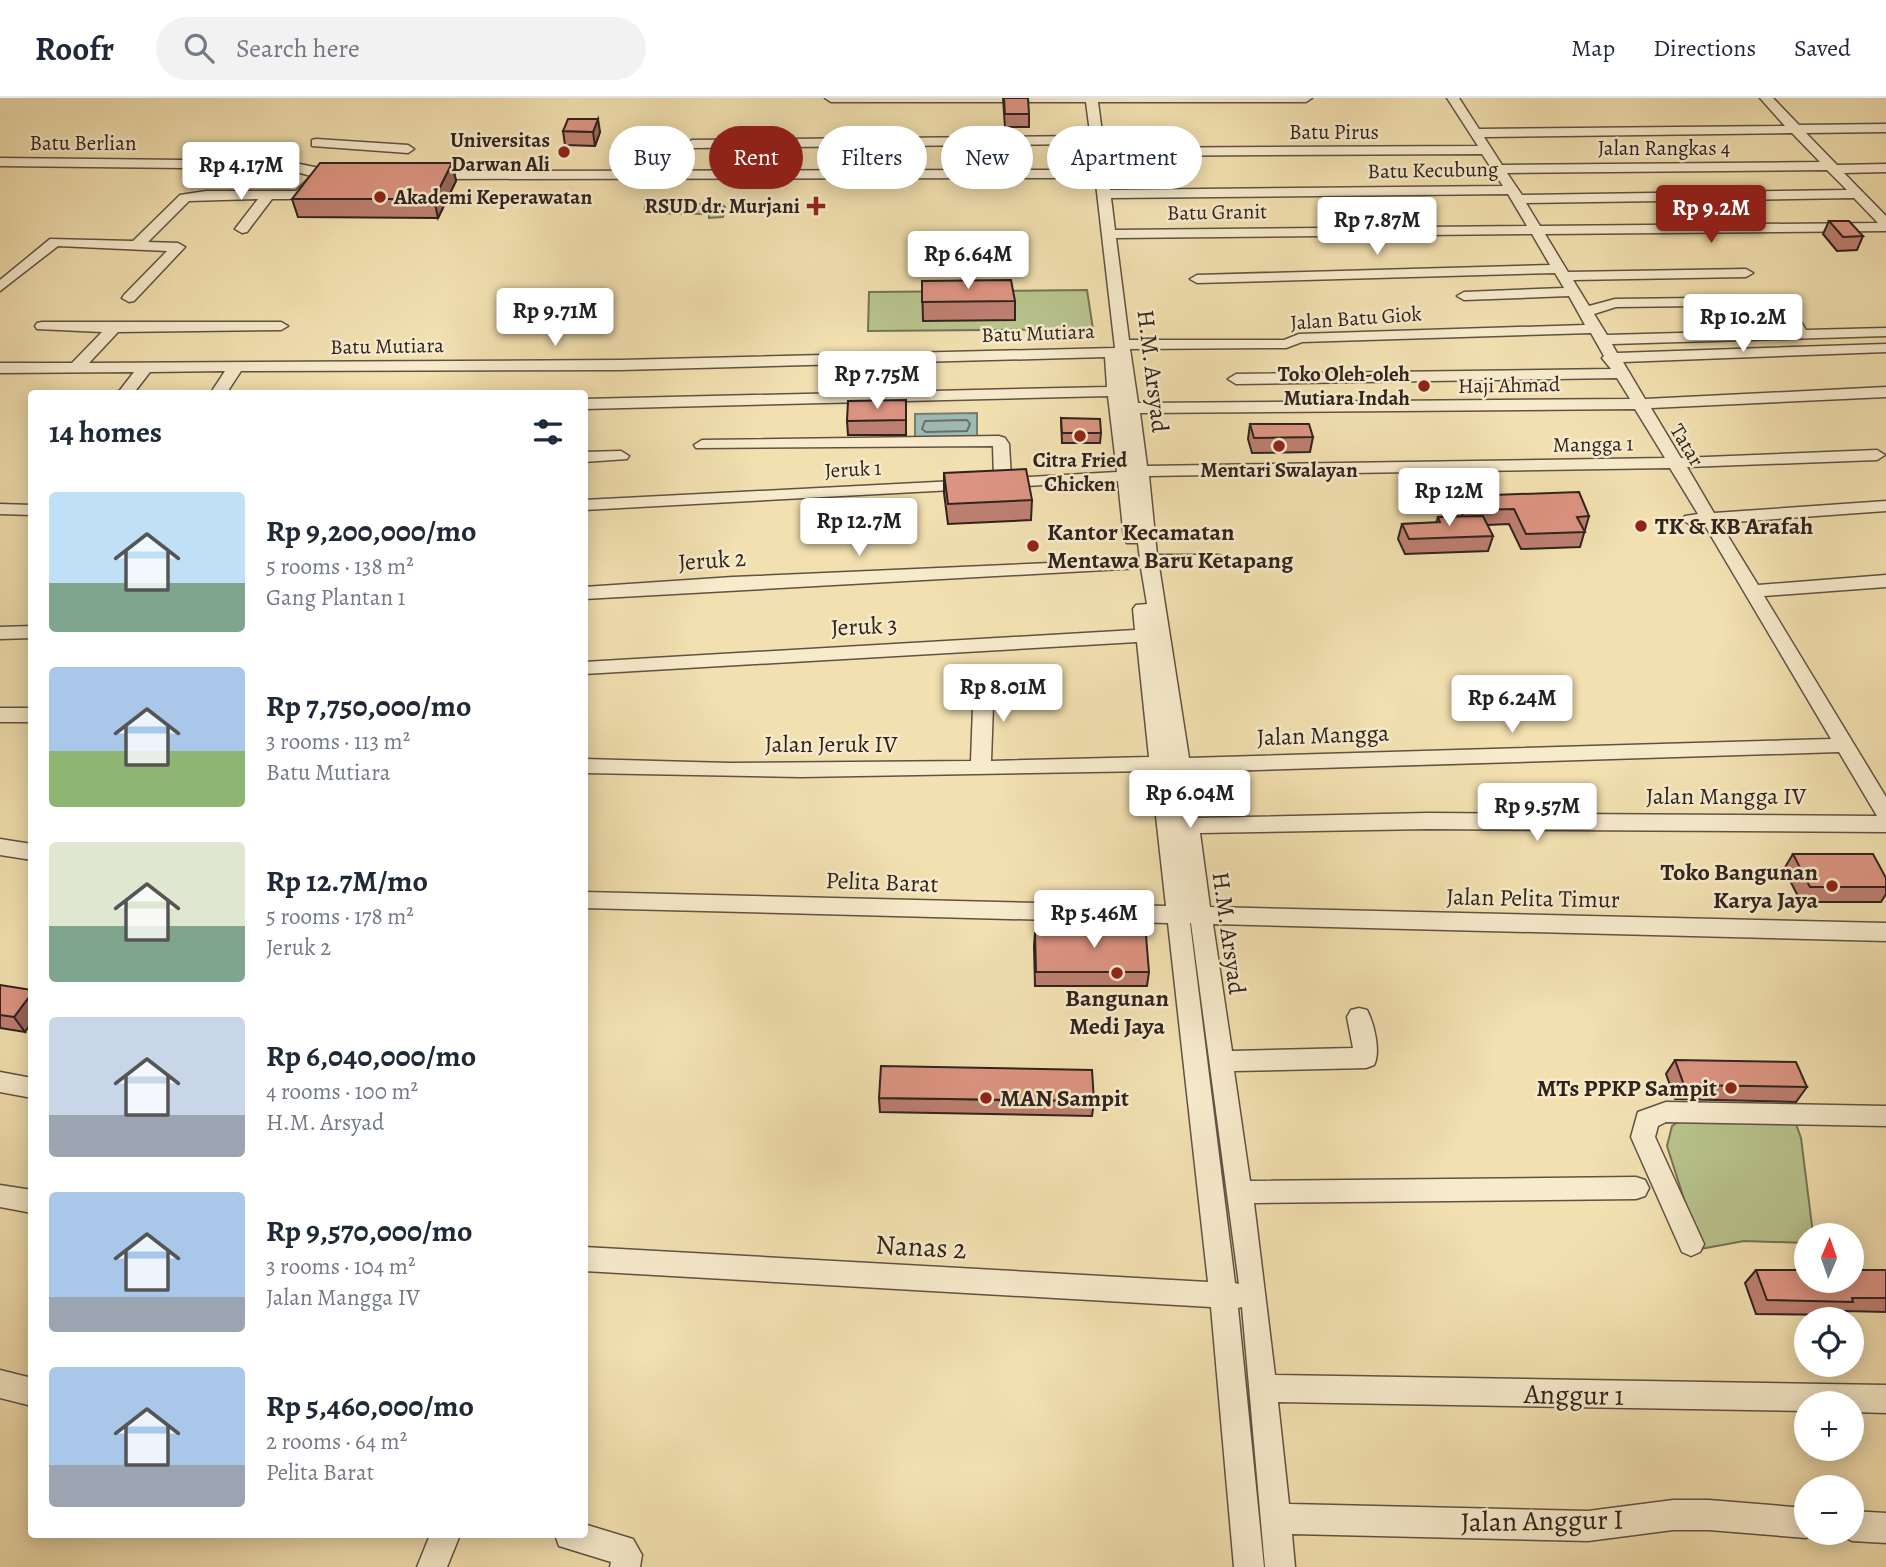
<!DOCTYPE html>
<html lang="en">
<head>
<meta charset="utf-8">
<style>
  body { margin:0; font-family:Alegreya,serif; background:#f2f2f3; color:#1f2937; height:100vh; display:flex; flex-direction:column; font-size:26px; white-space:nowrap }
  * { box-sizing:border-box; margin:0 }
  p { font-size:23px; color:#747a83 }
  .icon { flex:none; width:38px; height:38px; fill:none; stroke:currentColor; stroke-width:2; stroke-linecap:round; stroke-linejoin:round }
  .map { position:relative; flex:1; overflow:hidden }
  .sheet { position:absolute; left:28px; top:292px; width:560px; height:1148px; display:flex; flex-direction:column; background:#fff; border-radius:7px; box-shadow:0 4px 18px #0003 }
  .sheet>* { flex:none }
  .top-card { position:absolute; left:609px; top:28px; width:665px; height:63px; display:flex; gap:14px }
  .needle { width:46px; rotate:2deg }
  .fabs { position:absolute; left:1794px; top:1125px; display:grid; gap:14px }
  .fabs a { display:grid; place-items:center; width:70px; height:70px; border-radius:50%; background:#fff; box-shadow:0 4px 18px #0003; font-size:35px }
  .price { position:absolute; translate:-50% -60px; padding:0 16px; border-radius:7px; background:#fff; color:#222; font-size:23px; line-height:46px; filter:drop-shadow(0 2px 4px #0008) }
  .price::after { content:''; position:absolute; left:50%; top:42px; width:21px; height:16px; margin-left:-10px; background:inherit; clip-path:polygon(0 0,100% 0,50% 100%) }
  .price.current { background:#8f2418; color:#fff }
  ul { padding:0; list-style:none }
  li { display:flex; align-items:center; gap:21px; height:175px; padding:0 21px }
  li span { display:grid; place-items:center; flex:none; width:196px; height:140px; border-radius:7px; color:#555 }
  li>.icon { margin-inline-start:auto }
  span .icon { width:84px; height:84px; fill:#fffc; stroke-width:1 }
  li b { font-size:30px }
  h2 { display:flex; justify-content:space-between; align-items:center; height:84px; padding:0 21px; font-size:30px }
  .pill { padding:0 24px; border-radius:32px; background:#fff; box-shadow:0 4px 18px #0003; font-size:24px; line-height:63px }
  .pill.current { background:#8f2418; color:#fff }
  header { display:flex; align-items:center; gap:42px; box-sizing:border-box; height:98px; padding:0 35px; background:#fff; border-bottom:2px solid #e0e1e3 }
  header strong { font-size:33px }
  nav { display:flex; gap:38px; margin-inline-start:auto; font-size:24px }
  .search { width:490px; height:63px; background:#f2f2f3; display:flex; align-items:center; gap:18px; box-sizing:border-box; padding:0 24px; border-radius:38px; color:#747a83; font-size:26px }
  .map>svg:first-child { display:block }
</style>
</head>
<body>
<header>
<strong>Roofr</strong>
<div class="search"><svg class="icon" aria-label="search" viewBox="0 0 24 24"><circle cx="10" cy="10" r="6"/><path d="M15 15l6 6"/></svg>Search here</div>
<nav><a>Map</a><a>Directions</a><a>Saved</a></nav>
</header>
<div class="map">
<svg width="1886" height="1469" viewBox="0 0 1886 1469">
  <rect width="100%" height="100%" fill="#f2e0b0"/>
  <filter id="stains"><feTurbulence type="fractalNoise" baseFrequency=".00286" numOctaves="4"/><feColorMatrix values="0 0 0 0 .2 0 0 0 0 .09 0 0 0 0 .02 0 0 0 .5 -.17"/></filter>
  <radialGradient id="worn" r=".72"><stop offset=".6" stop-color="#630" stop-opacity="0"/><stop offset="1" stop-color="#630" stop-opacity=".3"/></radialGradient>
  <!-- green -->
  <path fill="#b8c38d" stroke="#747356" stroke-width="2" d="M 666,106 L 721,106 L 725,109 L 723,119 L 709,120 L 709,116 L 644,115 L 645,108 Z
    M 1087,192 L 1093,231 L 868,233 L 869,194 Z
    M 1685,1019 L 1796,1026 L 1801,1040 L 1813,1136 L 1806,1138 L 1806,1145 L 1744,1143 L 1700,1151 L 1667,1048 L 1672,1028 Z"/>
  <!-- water -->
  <path fill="#9fbbb5" stroke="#737e79" stroke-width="2" d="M 977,315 L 977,340 L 915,341 L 915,316 Z"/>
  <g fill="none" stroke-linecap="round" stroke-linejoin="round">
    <!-- shore -->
    <path stroke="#686f6a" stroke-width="2" d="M 967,322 L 970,326 L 967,333 L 926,334 L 922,331 L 925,323 Z"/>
    <defs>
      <path id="minor" d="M 825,0 L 1312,0 L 1306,4 L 1098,4 L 1104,50 L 1478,48 L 1447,0 L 1459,0 L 1479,31 L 1785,28 L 1760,0 L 1773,0 L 1799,27 L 1886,26 L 1886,34 L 1806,35 L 1837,67 L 1886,66 L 1886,74 L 1844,75 L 1886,118 L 1886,133 L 1545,136 L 1568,174 L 1746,171 L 1753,175 L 1746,179 L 1573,182 L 1589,208 L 1615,201 L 1699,200 L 1706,204 L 1699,208 L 1616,209 L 1594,216 L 1607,237 L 1792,232 L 1782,215 L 1789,211 L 1794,212 L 1806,232 L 1886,230 L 1886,238 L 1612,246 L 1617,255 L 1886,246 L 1886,254 L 1623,264 L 1645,301 L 1886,289 L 1886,299 L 1651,310 L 1681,360 L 1877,352 L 1885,357 L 1877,362 L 1687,369 L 1714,415 L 1886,403 L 1886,413 L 1720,425 L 1758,487 L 1886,477 L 1886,489 L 1764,498 L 1886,699 L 1886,734 L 1428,731 L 1200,735 L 1210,809 L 1886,825 L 1886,843 L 1213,826 L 1232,953 L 1353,950 L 1347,919 L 1351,912 L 1359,910 L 1367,912 C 1374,925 1381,954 1374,967 L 1366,970 L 1234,973 L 1250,1083 L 1636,1079 L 1645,1082 L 1649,1090 L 1645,1098 L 1636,1101 L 1254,1105 L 1275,1277 L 1886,1287 L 1886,1315 L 1852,1314 L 1852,1306 L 1806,1306 L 1806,1313 L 1278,1304 L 1289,1406 L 1588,1413 L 1673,1402 L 1709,1402 L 1806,1410 L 1806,1435 L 1816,1435 L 1806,1440 L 1709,1432 L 1673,1432 L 1588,1443 L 1292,1436 L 1295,1469 L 1265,1469 L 1242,1209 L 1238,1210 L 1264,1469 L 1234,1469 L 1211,1209 L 584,1173 L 584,1149 L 1208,1184 L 1168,825 L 584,810 L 584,794 L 1166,808 L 1151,673 L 801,679 L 584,675 L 584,661 L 729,665 L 971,663 L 974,581 L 977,577 L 991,577 L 994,581 L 991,663 L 1149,659 L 1137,544 L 584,576 L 584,564 L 1135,532 L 1133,511 L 1136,507 L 1147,506 L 1141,470 L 584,501 L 584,489 L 733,479 L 1140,461 L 1138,445 L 1127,445 L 1124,441 L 1118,383 L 584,412 L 584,402 L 994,381 L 993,348 L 696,350 L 694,347 L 702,342 L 999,338 L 1005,340 L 1009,346 L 1011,380 L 1117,374 L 1108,298 L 584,311 L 584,301 L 1107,289 L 1105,259 L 621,272 L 241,273 L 226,296 L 210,296 L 225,273 L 150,274 L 133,296 L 117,296 L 134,274 L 0,275 L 0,265 L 72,265 L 102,234 L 37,231 L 35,228 L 37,225 L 42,224 L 281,224 L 288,228 L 281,232 L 118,234 L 89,265 L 621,262 L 1115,250 L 1095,77 L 1089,80 L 426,81 L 420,77 L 426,73 L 1089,72 L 1095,75 L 1091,42 L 1085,46 L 692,50 L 686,46 L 692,42 L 1085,38 L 1091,42 L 1086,4 L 831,4 ZM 1792,35 L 1820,64 L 1502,67 L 1484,39 ZM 1482,56 L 1503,88 L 1110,92 L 1105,58 ZM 1827,72 L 1847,92 L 1522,97 L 1507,75 ZM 1508,96 L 1527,128 L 1115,132 L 1111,100 ZM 1854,100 L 1878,125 L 1540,128 L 1526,105 ZM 1532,136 L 1550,167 L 1197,177 L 1190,181 L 1197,185 L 1555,175 L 1564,190 L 1464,194 L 1457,198 L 1464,202 L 1569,198 L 1585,227 L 1299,236 L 1284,242 L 1129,242 L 1116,140 ZM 1591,235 L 1604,258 L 1602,260 L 1611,271 L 1236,276 L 1228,281 L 1236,286 L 1617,280 L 1630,301 L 1138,305 L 1130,251 L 1286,250 L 1302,244 ZM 1635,311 L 1665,360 L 1147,368 L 1140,315 ZM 1670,370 L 1698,416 L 1685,418 L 1682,422 L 1691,427 L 1704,426 L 1831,641 L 1189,660 L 1159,468 L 1219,467 L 1228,462 L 1219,457 L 1157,457 L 1149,378 ZM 1839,654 L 1877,718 L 1428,715 L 1197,720 L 1191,674 ZM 1190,825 L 1191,825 L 1239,1186 L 1235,1185 Z
        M 316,41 L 408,47 L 414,51 L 408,55 L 312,48 L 312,42 Z
        M 0,60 L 286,63 C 297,66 344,74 348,77 L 342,81 L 322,80 C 305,103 299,101 272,101 L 247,134 L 242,135 L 235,131 L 258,101 L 189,103 L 148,144 L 178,145 L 185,149 L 134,203 L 129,204 L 122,200 L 124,197 L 167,153 L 58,148 L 0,193 L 0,182 L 50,141 L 133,143 L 180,97 L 206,93 L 296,93 L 311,78 L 286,71 L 0,68 Z
        M 621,353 L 629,358 L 627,361 L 584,364 L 584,354 Z
        M 0,406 L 32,407 L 32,417 L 0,416 Z
        M 32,528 L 32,540 L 0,541 L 0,529 Z
        M 0,610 L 32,610 L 32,624 L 0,624 Z
        M 0,741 L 32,746 L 32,762 L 0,757 Z
        M 0,974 L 32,980 L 32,1000 L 0,994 Z
        M 1666,1004 L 1886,1008 L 1886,1028 L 1666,1024 L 1658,1028 L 1655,1039 L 1704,1146 L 1700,1154 L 1691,1158 L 1682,1154 L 1631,1039 L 1638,1014 Z
        M 0,1087 L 32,1092 L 32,1115 L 0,1109 Z
        M 0,1272 L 32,1280 L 32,1308 L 0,1300 Z
        M 1852,1413 L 1886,1415 L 1886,1445 L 1852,1443 L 1842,1438 L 1840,1435 L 1852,1435 Z
        M 584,1426 L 633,1441 L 642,1457 L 640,1469 L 610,1469 L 611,1464 L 559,1448 L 555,1437 L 584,1437 Z
        M 430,1437 L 460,1437 L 447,1469 L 417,1469 Z"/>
    </defs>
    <!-- minor casing -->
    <use href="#minor" stroke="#605242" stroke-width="3"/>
    <!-- minor -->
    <use href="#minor" fill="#f7ebcc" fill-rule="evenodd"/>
  </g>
  <!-- wall -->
  <path fill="#bd7f70" stroke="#30231e" stroke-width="2" d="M 1003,0 L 1029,16 L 1029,29 L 1005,29 Z
    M 563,33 L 600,34 L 595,48 L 565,47 Z
    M 452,65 L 456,83 L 438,120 L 298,119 L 292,101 Z
    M 1134,67 L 1150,82 L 1149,89 L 1136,89 L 1133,74 Z
    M 1829,123 L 1863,138 L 1857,152 L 1837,153 L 1823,136 Z
    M 922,183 L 1015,203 L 1015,222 L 923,223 Z
    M 906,302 L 906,337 L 848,337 L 847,323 Z
    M 1061,320 L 1101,335 L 1100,345 L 1062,345 Z
    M 1250,326 L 1313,339 L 1310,354 L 1252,355 L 1248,341 Z
    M 944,375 L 1032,402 L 1031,422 L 948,426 L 944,395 Z
    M 1465,398 L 1589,418 L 1580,449 L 1521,451 L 1509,426 L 1487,427 L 1493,438 L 1488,453 L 1405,456 L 1398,441 L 1402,426 L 1436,425 L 1438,419 L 1463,418 L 1461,413 Z
    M 1793,756 L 1886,780 L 1886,796 L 1881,804 L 1801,804 L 1784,771 Z
    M 1088,824 L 1149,874 L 1147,888 L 1035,888 L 1034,848 L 1035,835 L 1087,836 Z
    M 0,887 L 25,934 L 0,930 Z
    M 1675,962 L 1807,989 L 1796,1004 L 1675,1001 L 1666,976 Z
    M 879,1000 L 1094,1003 L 1092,1018 L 880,1014 Z
    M 1756,1172 L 1886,1172 L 1886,1214 L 1845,1213 L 1841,1217 L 1756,1216 L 1745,1185 Z"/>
  <!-- shaded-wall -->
  <path fill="#9a685b" stroke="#30231e" stroke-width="2" d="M 598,21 L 600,34 L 595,48 L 593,34 Z
    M 452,65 L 456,83 L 438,120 L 434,101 Z
    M 32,895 L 32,924 L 25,934 L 14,919 Z"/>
  <!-- building -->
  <path fill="#dc9482" stroke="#30231e" stroke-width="2" d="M 1004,0 L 1028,0 L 1029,16 L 1005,16 Z
    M 568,21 L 598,21 L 593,34 L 563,33 Z
    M 320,65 L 452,65 L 434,101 L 292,101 Z
    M 1134,67 L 1147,67 L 1150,82 L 1137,82 Z
    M 1829,123 L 1849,123 L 1863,138 L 1843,139 Z
    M 1011,182 L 1015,203 L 922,204 L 922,183 Z
    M 906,302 L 906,322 L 847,323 L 848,303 Z
    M 1061,320 L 1100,321 L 1101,335 L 1062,335 Z
    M 1250,326 L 1309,326 L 1313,339 L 1254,340 Z
    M 1026,371 L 1032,402 L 948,406 L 944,375 Z
    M 1579,394 L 1589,418 L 1577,419 L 1585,434 L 1526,436 L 1514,411 L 1472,412 L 1465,398 Z
    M 1483,418 L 1493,438 L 1409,441 L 1402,426 L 1440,424 L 1438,419 Z
    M 1793,756 L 1873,756 L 1886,780 L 1886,789 L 1810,789 Z
    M 1088,824 L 1145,826 L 1149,874 L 1036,874 L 1035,835 L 1088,836 Z
    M 0,887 L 32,892 L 32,895 L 14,919 L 0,917 Z
    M 1675,962 L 1796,964 L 1807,989 L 1684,987 Z
    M 881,968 L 1092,972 L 1094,1003 L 879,1000 Z
    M 1756,1172 L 1806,1172 L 1806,1183 L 1852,1183 L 1852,1172 L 1886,1172 L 1886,1200 L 1852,1200 L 1853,1204 L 1767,1202 Z"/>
  <!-- markers -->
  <g fill="#8f2418" stroke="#f7ebcc" stroke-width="2.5">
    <circle cx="564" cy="54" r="7"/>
    <circle cx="380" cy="99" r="7"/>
    <path d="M812.5 97.5h7v7h7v7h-7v7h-7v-7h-7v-7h7z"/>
    <circle cx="1424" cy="288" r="7"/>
    <circle cx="1080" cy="338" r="7"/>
    <circle cx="1279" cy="348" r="7"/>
    <circle cx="1641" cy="428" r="7"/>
    <circle cx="1033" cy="448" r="7"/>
    <circle cx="1832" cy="788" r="7"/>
    <circle cx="1117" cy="875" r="7"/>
    <circle cx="1731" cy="990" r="7"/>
    <circle cx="986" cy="1000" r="7"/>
  </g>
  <g text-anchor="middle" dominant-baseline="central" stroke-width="5" stroke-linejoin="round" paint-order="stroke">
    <!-- far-street labels -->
    <g font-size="21" fill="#30231e" stroke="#f7ebcc">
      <text x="1334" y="34">Batu Pirus</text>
      <text x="83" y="45">Batu Berlian</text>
      <text x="1664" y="50">Jalan Rangkas 4</text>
      <text transform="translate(1433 72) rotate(-1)">Batu Kecubung</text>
      <text transform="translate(1217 114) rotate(-1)">Batu Granit</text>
      <text transform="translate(1356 220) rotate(-4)">Jalan Batu Giok</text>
      <text transform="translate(1038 235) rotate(-2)">Batu Mutiara</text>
      <text transform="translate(387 248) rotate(-1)">Batu Mutiara</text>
      <text transform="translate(1509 287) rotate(-1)">Haji Ahmad</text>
      <text transform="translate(1593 346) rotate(-1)">Mangga 1</text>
      <text transform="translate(1687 347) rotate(59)">Tatar</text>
      <text transform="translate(853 371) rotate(-3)">Jeruk 1</text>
    </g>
    <!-- far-poi labels -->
    <g font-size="21" font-weight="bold" fill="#30231e" stroke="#f7ebcc" text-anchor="end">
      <text x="550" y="42">Universitas<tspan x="550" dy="24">Darwan Ali</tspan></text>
      <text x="394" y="99" text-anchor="start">Akademi Keperawatan</text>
      <text x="800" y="108">RSUD dr. Murjani</text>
      <text x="1410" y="276">Toko Oleh-oleh<tspan x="1410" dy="24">Mutiara Indah</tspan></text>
      <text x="1080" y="362" text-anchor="middle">Citra Fried<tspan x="1080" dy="24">Chicken</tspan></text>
      <text x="1279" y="372" text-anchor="middle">Mentari Swalayan</text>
    </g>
    <!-- street labels -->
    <g font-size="24" fill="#30231e" stroke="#f7ebcc">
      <text transform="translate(1153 273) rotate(83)">H.M. Arsyad</text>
      <text transform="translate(712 462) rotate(-4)">Jeruk 2</text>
      <text transform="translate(864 528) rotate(-3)">Jeruk 3</text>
      <text transform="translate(1323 637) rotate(-2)">Jalan Mangga</text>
      <text x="831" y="646">Jalan Jeruk IV</text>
      <text x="1726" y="698">Jalan Mangga IV</text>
      <text transform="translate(882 784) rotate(2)">Pelita Barat</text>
      <text transform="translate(1533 800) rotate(1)">Jalan Pelita Timur</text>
      <text transform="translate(1229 835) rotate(82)">H.M. Arsyad</text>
    </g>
    <!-- poi labels -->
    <g font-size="24" font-weight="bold" fill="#30231e" stroke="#f7ebcc" text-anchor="start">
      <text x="1655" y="428">TK &amp; KB Arafah</text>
      <text x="1047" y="434">Kantor Kecamatan<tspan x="1047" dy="28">Mentawa Baru Ketapang</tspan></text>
      <text x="1818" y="774" text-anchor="end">Toko Bangunan<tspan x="1818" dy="28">Karya Jaya</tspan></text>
      <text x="1117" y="900" text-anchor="middle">Bangunan<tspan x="1117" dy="28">Medi Jaya</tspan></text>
      <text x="1717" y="990" text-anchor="end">MTs PPKP Sampit</text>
      <text x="1000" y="1000">MAN Sampit</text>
    </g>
    <!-- near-street labels -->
    <g font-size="28" fill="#30231e" stroke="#f7ebcc">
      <text transform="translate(921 1149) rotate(3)">Nanas 2</text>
      <text transform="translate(1574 1297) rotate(1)">Anggur 1</text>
      <text transform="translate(1542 1423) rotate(-1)">Jalan Anggur I</text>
    </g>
  </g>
  <rect width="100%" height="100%" filter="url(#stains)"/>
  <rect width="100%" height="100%" fill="url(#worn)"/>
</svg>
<div class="fabs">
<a><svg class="needle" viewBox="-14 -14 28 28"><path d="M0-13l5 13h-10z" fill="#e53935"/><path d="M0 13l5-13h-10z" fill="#747a83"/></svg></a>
<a><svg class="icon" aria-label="locate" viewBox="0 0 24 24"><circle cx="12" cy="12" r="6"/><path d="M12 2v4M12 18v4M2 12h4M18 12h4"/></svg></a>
<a>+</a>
<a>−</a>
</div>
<b class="price" style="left:241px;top:104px">Rp 4.17M</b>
<b class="price current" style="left:1711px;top:147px">Rp 9.2M</b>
<b class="price" style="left:1377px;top:159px">Rp 7.87M</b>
<b class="price" style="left:968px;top:193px">Rp 6.64M</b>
<b class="price" style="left:555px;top:250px">Rp 9.71M</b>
<b class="price" style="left:1743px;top:256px">Rp 10.2M</b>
<b class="price" style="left:877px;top:313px">Rp 7.75M</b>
<b class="price" style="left:1449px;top:430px">Rp 12M</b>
<b class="price" style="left:859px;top:460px">Rp 12.7M</b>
<b class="price" style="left:1003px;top:626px">Rp 8.01M</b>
<b class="price" style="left:1512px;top:637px">Rp 6.24M</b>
<b class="price" style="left:1190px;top:732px">Rp 6.04M</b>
<b class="price" style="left:1537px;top:745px">Rp 9.57M</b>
<b class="price" style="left:1094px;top:852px">Rp 5.46M</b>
<div class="top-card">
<a class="pill">Buy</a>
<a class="pill current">Rent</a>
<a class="pill">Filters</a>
<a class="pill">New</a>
<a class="pill">Apartment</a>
</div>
<section class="sheet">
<h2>14 homes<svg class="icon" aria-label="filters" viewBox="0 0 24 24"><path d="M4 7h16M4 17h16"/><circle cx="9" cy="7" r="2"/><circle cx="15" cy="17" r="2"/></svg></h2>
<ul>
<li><span style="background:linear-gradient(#bfe0f5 65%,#7fa58c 0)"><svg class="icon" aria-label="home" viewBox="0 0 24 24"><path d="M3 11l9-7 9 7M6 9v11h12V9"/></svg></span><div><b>Rp 9,200,000/mo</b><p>5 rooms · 138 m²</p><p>Gang Plantan 1</p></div></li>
<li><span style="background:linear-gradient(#a9c7e8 60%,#8fb573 0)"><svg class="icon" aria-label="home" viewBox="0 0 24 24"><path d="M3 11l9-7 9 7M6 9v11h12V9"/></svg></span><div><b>Rp 7,750,000/mo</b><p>3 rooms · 113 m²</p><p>Batu Mutiara</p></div></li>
<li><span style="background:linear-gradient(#dfe7d0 60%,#7fa58c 0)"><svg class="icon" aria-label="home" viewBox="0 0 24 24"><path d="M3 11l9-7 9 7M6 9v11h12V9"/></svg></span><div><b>Rp 12.7M/mo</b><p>5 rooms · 178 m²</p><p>Jeruk 2</p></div></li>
<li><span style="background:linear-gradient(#c9d6e8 70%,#9aa5b1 0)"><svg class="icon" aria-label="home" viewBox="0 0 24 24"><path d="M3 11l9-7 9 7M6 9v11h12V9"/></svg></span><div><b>Rp 6,040,000/mo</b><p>4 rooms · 100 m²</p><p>H.M. Arsyad</p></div></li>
<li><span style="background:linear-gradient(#a9c7e8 75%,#9aa5b1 0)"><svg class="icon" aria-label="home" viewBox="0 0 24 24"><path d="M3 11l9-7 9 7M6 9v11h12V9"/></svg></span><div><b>Rp 9,570,000/mo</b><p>3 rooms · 104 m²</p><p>Jalan Mangga IV</p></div></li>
<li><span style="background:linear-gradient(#a9c7e8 70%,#9aa5b1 0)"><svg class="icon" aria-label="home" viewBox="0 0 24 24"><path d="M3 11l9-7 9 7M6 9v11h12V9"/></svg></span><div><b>Rp 5,460,000/mo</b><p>2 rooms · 64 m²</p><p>Pelita Barat</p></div></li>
</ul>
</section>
</div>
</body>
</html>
